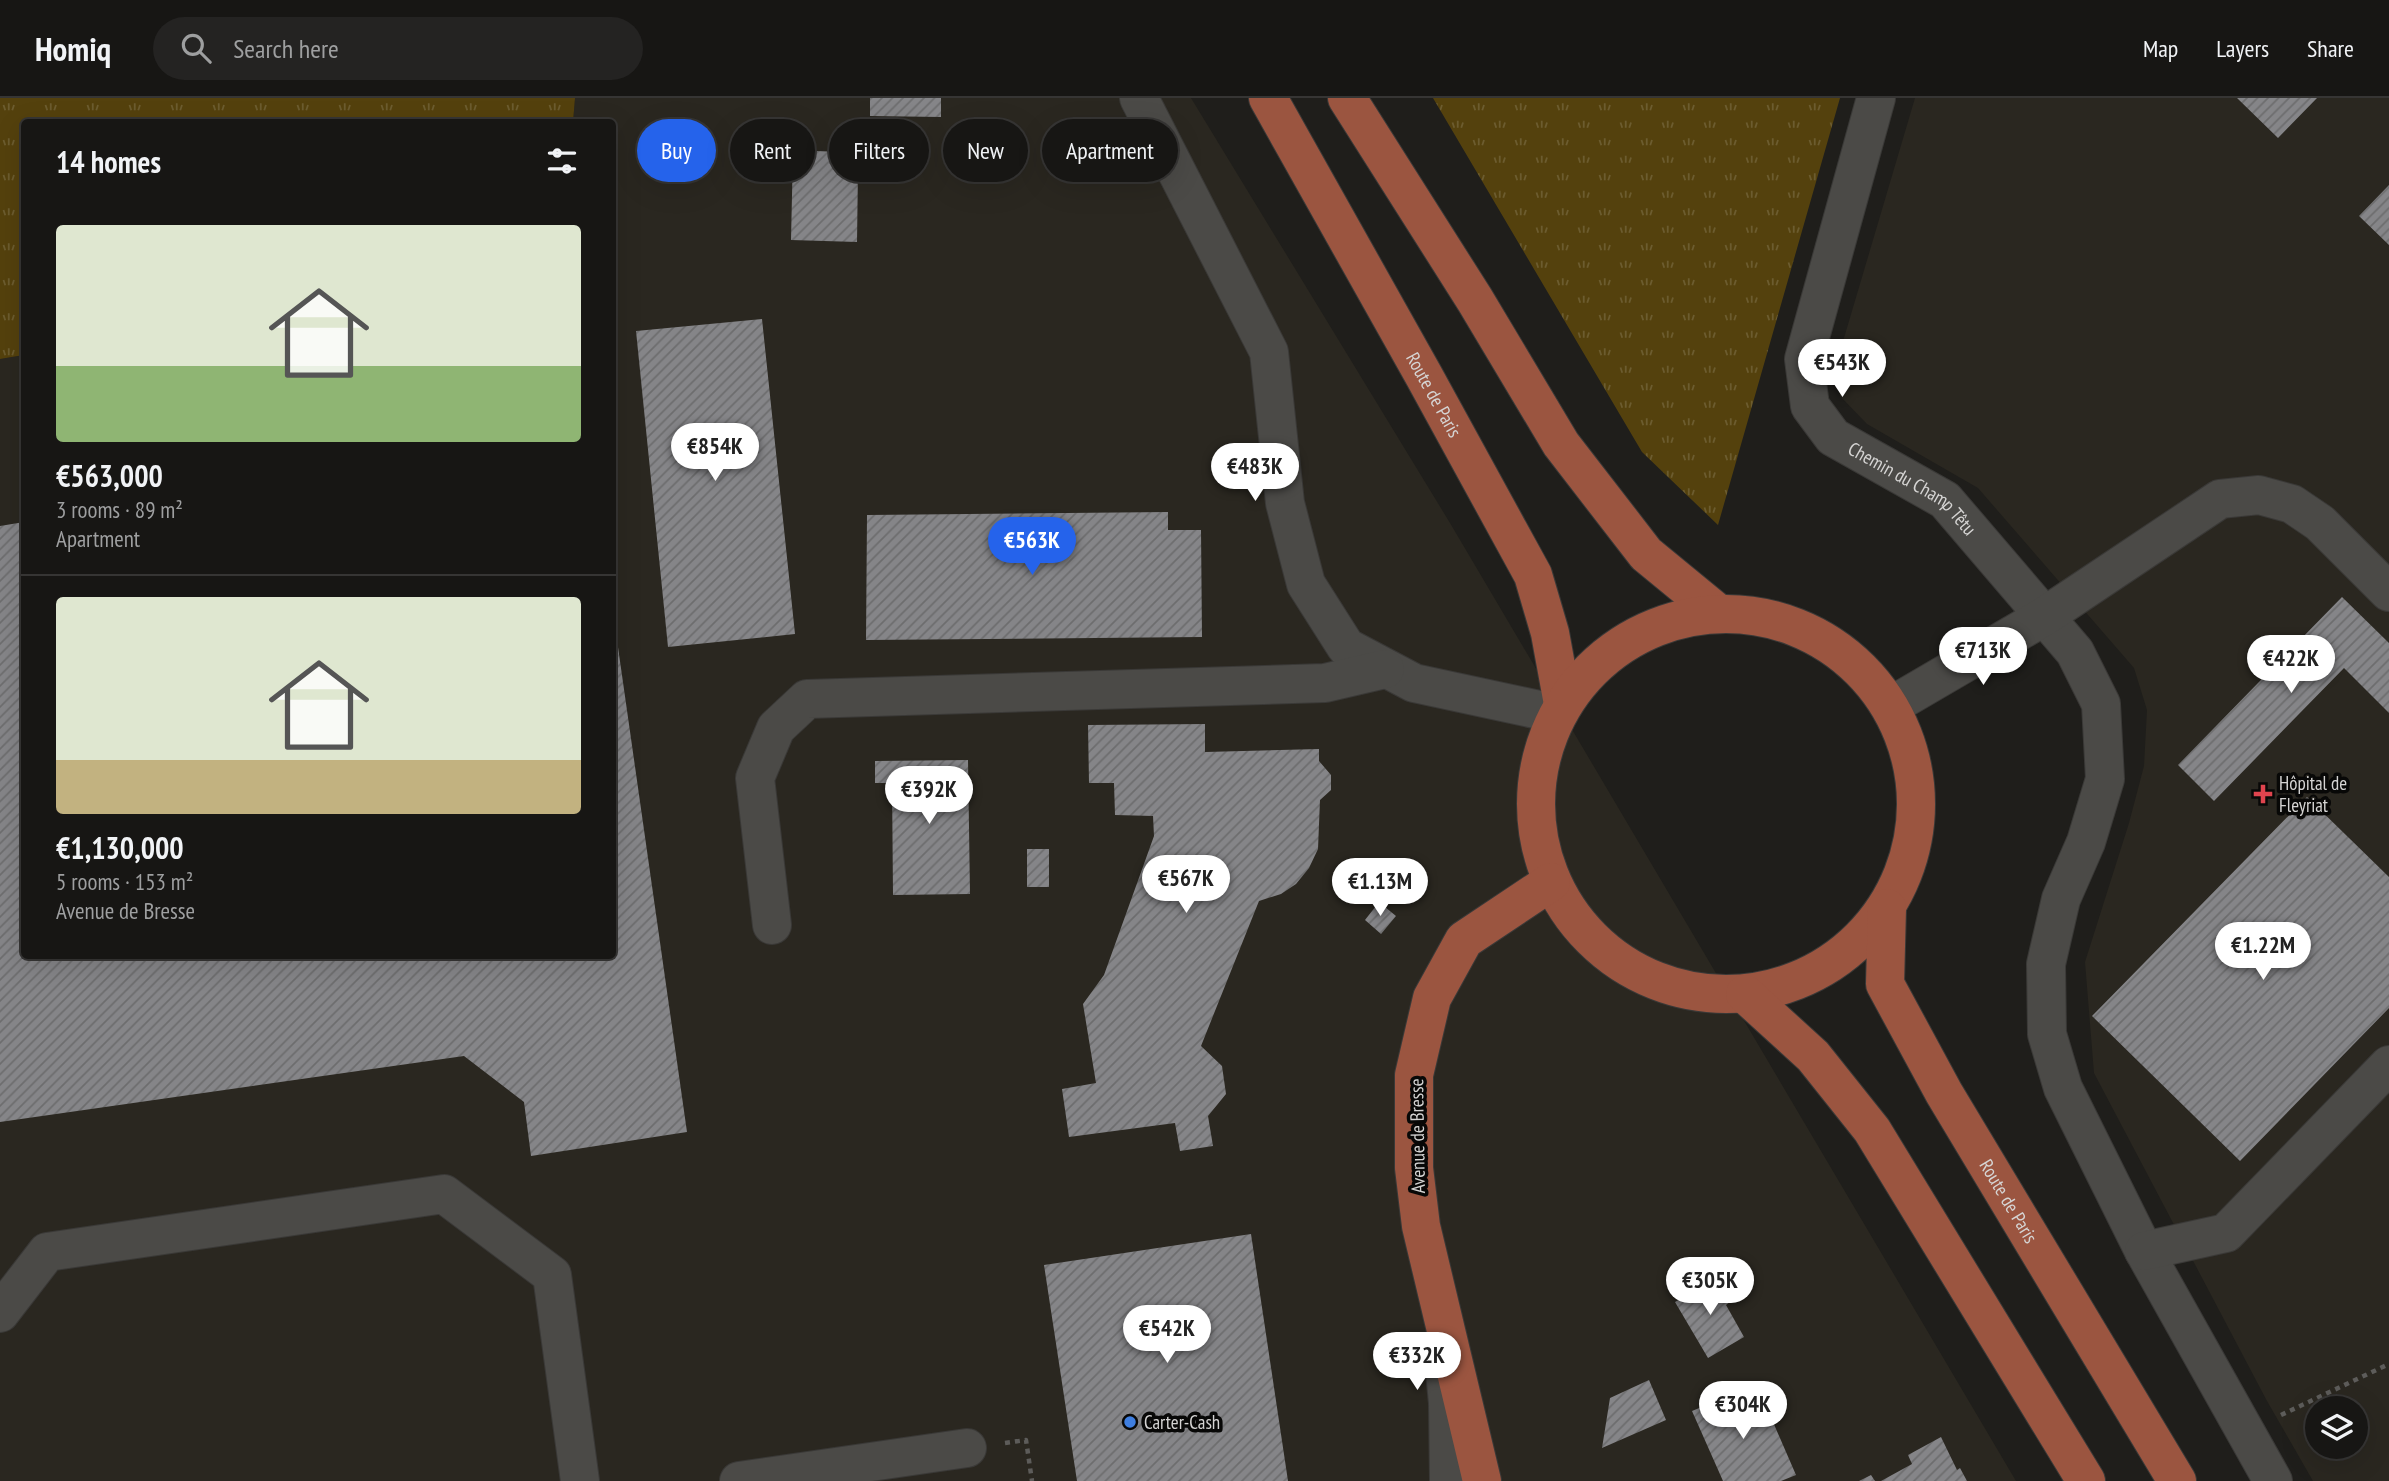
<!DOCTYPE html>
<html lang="en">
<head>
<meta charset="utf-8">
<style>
  body { margin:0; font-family:"PT Sans Narrow",sans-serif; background:#242322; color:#f1f3f6; height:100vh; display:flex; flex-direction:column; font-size:26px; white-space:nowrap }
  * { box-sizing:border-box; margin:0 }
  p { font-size:23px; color:#9e9fa0 }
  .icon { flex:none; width:38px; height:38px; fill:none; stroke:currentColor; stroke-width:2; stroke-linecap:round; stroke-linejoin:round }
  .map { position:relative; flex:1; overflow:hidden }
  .drawer { position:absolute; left:21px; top:21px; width:595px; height:840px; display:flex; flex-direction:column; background:#171614; border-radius:7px; box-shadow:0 7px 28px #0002,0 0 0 2px #363534 }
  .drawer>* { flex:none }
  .top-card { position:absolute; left:637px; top:21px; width:665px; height:63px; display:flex; gap:14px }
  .controls { position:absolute; left:2305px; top:1298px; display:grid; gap:14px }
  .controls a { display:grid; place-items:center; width:63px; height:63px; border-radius:50%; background:#171614; box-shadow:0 7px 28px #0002,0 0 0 2px #363534; font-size:35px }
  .price { position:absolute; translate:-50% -60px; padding:0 16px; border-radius:24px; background:#fff; color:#222; font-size:23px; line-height:46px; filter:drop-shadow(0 2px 4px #0008) }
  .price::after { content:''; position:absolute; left:50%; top:42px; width:21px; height:16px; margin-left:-10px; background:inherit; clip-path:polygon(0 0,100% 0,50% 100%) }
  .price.active { background:#2563eb; color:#fff }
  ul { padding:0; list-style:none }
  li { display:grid; align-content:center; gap:14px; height:371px; padding:0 35px }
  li+li { border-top:2px solid #363534 }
  li span { display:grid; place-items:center; height:217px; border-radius:7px; color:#555 }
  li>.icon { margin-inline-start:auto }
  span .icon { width:126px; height:126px; fill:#fffc; stroke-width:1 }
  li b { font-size:30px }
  h2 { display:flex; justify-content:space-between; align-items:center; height:84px; padding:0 35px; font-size:30px }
  .tag { padding:0 24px; border-radius:32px; background:#171614; box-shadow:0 7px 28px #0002,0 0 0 2px #363534; font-size:24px; line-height:63px }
  .tag.active { background:#2563eb; color:#fff }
  header { display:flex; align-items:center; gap:42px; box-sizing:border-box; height:98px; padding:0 35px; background:#171614; border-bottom:2px solid #363534 }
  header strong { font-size:33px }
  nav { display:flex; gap:38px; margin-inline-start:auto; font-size:24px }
  .search { width:490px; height:63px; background:#242322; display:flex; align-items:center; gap:18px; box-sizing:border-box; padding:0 24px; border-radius:38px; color:#9e9fa0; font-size:26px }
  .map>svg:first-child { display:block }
</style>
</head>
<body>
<header>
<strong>Homiq</strong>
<div class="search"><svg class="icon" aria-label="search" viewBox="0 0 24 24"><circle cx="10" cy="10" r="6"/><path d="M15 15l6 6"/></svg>Search here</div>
<nav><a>Map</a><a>Layers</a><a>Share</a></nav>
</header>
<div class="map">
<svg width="2389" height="1383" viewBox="0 0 2389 1383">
  <defs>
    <pattern id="grass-tufts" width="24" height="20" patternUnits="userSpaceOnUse" patternTransform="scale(1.75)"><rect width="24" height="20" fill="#54410d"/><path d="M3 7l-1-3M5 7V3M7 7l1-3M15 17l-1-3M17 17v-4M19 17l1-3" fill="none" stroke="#6c5c2f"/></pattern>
    <pattern id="building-hatch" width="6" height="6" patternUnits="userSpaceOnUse" patternTransform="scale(1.75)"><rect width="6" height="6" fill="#858588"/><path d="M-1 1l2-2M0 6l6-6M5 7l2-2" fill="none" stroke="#6d6d6e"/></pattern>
  </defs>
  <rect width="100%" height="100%" fill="#1f1e1b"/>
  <!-- built -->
  <path fill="#2a2720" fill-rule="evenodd" d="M 575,0 L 1191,0 L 1450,425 L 2016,1383 L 0,1383 L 0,261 L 24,257 L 24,858 L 612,858 L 612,24 L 573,24 Z
    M 1915,0 L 2389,0 L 2389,1383 L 2313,1383 L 2267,1303 L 2094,975 L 2085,864 L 2129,725 L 2144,668 L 2147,612 L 2134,570 L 1978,390 L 1867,326 L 1840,298 L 1836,267 ZM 2317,1311 L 2356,1311 L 2356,1349 L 2317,1349 Z"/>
  <!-- grass -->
  <path fill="url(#grass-tufts)" d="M 0,0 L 575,0 L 573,24 L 24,24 L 24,257 L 0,261 Z
    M 1433,0 L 1840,0 L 1718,427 L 1642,354 Z"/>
  <!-- building -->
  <path fill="url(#building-hatch)" d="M 870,0 L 941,0 L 941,19 L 870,18 Z
    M 2237,0 L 2317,0 L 2278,40 Z
    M 793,52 L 840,54 L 839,71 L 858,72 L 857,144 L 791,142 Z
    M 2389,87 L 2389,147 L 2359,118 Z
    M 762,221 L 795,536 L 668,549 L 636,233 Z
    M 1168,414 L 1168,432 L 1201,432 L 1202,539 L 866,542 L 867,417 Z
    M 24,424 L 24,858 L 612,858 L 614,521 L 687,1034 L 531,1058 L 524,1004 L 464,958 L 0,1024 L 0,428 Z
    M 2342,499 L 2389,545 L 2389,615 L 2344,570 L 2214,703 L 2178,667 Z
    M 1205,626 L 1205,654 L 1319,651 L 1319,663 L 1331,677 L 1331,692 L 1320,702 L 1318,751 L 1309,770 L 1296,786 L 1281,796 L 1259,803 L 1201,948 L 1222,968 L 1226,996 L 1208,1018 L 1213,1048 L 1180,1053 L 1175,1025 L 1069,1039 L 1062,991 L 1096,985 L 1083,906 L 1104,877 L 1154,738 L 1153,718 L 1115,717 L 1114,685 L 1089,685 L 1088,627 Z
    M 968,662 L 970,796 L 893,797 L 892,685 L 875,685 L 875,663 Z
    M 2307,699 L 2389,779 L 2389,910 L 2240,1063 L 2092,918 Z
    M 1027,751 L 1049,751 L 1049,789 L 1027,789 Z
    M 1379,804 L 1396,818 L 1381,836 L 1365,822 Z
    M 1251,1136 L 1288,1383 L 1077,1383 L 1044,1167 Z
    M 1717,1179 L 1731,1203 L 1726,1207 L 1744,1239 L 1708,1260 L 1675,1204 Z
    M 1649,1282 L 1666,1322 L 1602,1350 L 1610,1300 Z
    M 1745,1291 L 1762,1328 L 1773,1324 L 1796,1377 L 1781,1383 L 1723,1383 L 1692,1313 Z
    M 1941,1339 L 1957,1372 L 1960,1370 L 1967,1383 L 1881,1383 L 1912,1366 L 1908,1357 Z
    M 1871,1377 L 1875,1383 L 1859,1383 Z"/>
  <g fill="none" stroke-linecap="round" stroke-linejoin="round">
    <defs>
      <g id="minor">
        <path d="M 1139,0 L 1269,254 L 1285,405 L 1306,486 L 1346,549 L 1414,585 L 1558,616"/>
        <path id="s1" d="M 1876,0 L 1804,261 L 1810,308 L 1833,339 L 1945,402 L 2075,554 L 2101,606 L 2105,681 L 2086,744 L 2061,801 L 2046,866 L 2047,936 L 2063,990 L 2144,1153 L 2273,1383"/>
        <path d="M 1891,608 L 2045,518 L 2220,401 L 2259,397 L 2292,406 L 2320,425 L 2389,494"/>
        <path d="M 772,827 L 755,680 L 776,630 L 807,601 L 1325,585 L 1385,571"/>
        <path d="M 2144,1153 L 2226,1135 L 2389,967"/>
        <path d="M 0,1215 L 47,1154 L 444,1096 L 552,1177 L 580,1383"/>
        <path d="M 1445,1274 L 1448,1305 L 1449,1383"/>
        <path d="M 739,1383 L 967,1350"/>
      </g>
      <g id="major">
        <path id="s2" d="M 1268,0 L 1424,278 L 1533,477 L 1550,535 L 1563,606"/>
        <path d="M 1347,0 L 1475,202 L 1561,346 L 1646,456 L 1719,516"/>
        <circle cx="1726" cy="706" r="190"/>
        <path id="s3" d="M 1887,810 L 1885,886 L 1944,995 L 2177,1383"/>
        <path d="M 1745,896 L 1813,958 L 1872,1032 L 2086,1383"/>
        <path d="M 1482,1383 L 1421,1128 L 1414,1070 L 1414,977 L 1432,900 L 1464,842 L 1551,784"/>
      </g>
    </defs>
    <!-- minor casing -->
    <use href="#minor" stroke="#3a3937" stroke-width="40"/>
    <!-- major casing -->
    <use href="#major" stroke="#3a3937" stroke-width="40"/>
    <!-- path -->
    <path stroke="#5d5c5a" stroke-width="4.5" stroke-dasharray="5 5" stroke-linecap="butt" d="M 2281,1317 L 2389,1266
      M 1005,1345 L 1026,1342 L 1032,1383"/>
    <!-- minor -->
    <use href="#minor" stroke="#4b4a47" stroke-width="38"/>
    <!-- major -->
    <use href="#major" stroke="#9b5540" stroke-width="38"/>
  </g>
  <!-- markers -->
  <path fill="#e0444e" stroke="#080807" stroke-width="2.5" d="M2259.5 685.5h7v7h7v7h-7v7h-7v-7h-7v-7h7z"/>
  <circle fill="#3f7fe0" stroke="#080807" stroke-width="2.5" cx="1130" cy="1324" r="7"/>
  <g text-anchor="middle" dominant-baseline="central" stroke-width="7" stroke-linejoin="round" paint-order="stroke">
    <!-- street labels -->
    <g font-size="19" fill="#d5d4d3" stroke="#080807">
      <text stroke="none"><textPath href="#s2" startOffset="340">Route de Paris</textPath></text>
      <text stroke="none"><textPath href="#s1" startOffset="452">Chemin du Champ Têtu</textPath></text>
      <text transform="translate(1417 1038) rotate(-91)">Avenue de Bresse</text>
      <text stroke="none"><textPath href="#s3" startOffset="326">Route de Paris</textPath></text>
    </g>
    <!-- poi labels -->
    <g font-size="19" fill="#d5d4d3" stroke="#080807" text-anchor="start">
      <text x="2279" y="685">Hôpital de<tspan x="2279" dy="22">Fleyriat</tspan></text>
      <text x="1144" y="1324">Carter-Cash</text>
    </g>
  </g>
</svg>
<div class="controls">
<a><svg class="icon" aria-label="layers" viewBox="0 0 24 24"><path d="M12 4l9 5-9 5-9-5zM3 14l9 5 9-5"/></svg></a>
</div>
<b class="price" style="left:1842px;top:301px">€543K</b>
<b class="price" style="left:715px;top:385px">€854K</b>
<b class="price" style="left:1255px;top:405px">€483K</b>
<b class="price active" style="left:1032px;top:479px">€563K</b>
<b class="price" style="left:1983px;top:589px">€713K</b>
<b class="price" style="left:2291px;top:597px">€422K</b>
<b class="price" style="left:929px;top:728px">€392K</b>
<b class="price" style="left:1186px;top:817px">€567K</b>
<b class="price" style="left:1380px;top:820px">€1.13M</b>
<b class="price" style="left:2263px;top:884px">€1.22M</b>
<b class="price" style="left:1710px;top:1219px">€305K</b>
<b class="price" style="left:1167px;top:1267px">€542K</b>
<b class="price" style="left:1417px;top:1294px">€332K</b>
<b class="price" style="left:1743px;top:1343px">€304K</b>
<div class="top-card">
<a class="tag active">Buy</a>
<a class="tag">Rent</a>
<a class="tag">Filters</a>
<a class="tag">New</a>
<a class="tag">Apartment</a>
</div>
<section class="drawer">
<h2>14 homes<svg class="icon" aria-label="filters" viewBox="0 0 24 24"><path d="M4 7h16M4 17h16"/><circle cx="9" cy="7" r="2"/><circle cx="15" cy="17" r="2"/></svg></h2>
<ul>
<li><span style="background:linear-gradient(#dfe7d0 65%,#8fb573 0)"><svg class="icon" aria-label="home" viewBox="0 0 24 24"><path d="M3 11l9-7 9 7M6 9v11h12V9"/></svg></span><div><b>€563,000</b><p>3 rooms · 89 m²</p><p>Apartment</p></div></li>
<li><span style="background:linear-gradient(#dfe7d0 75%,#c2b280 0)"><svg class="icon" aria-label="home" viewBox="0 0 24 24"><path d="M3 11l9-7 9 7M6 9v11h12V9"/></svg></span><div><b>€1,130,000</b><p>5 rooms · 153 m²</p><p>Avenue de Bresse</p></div></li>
</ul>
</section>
</div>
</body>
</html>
